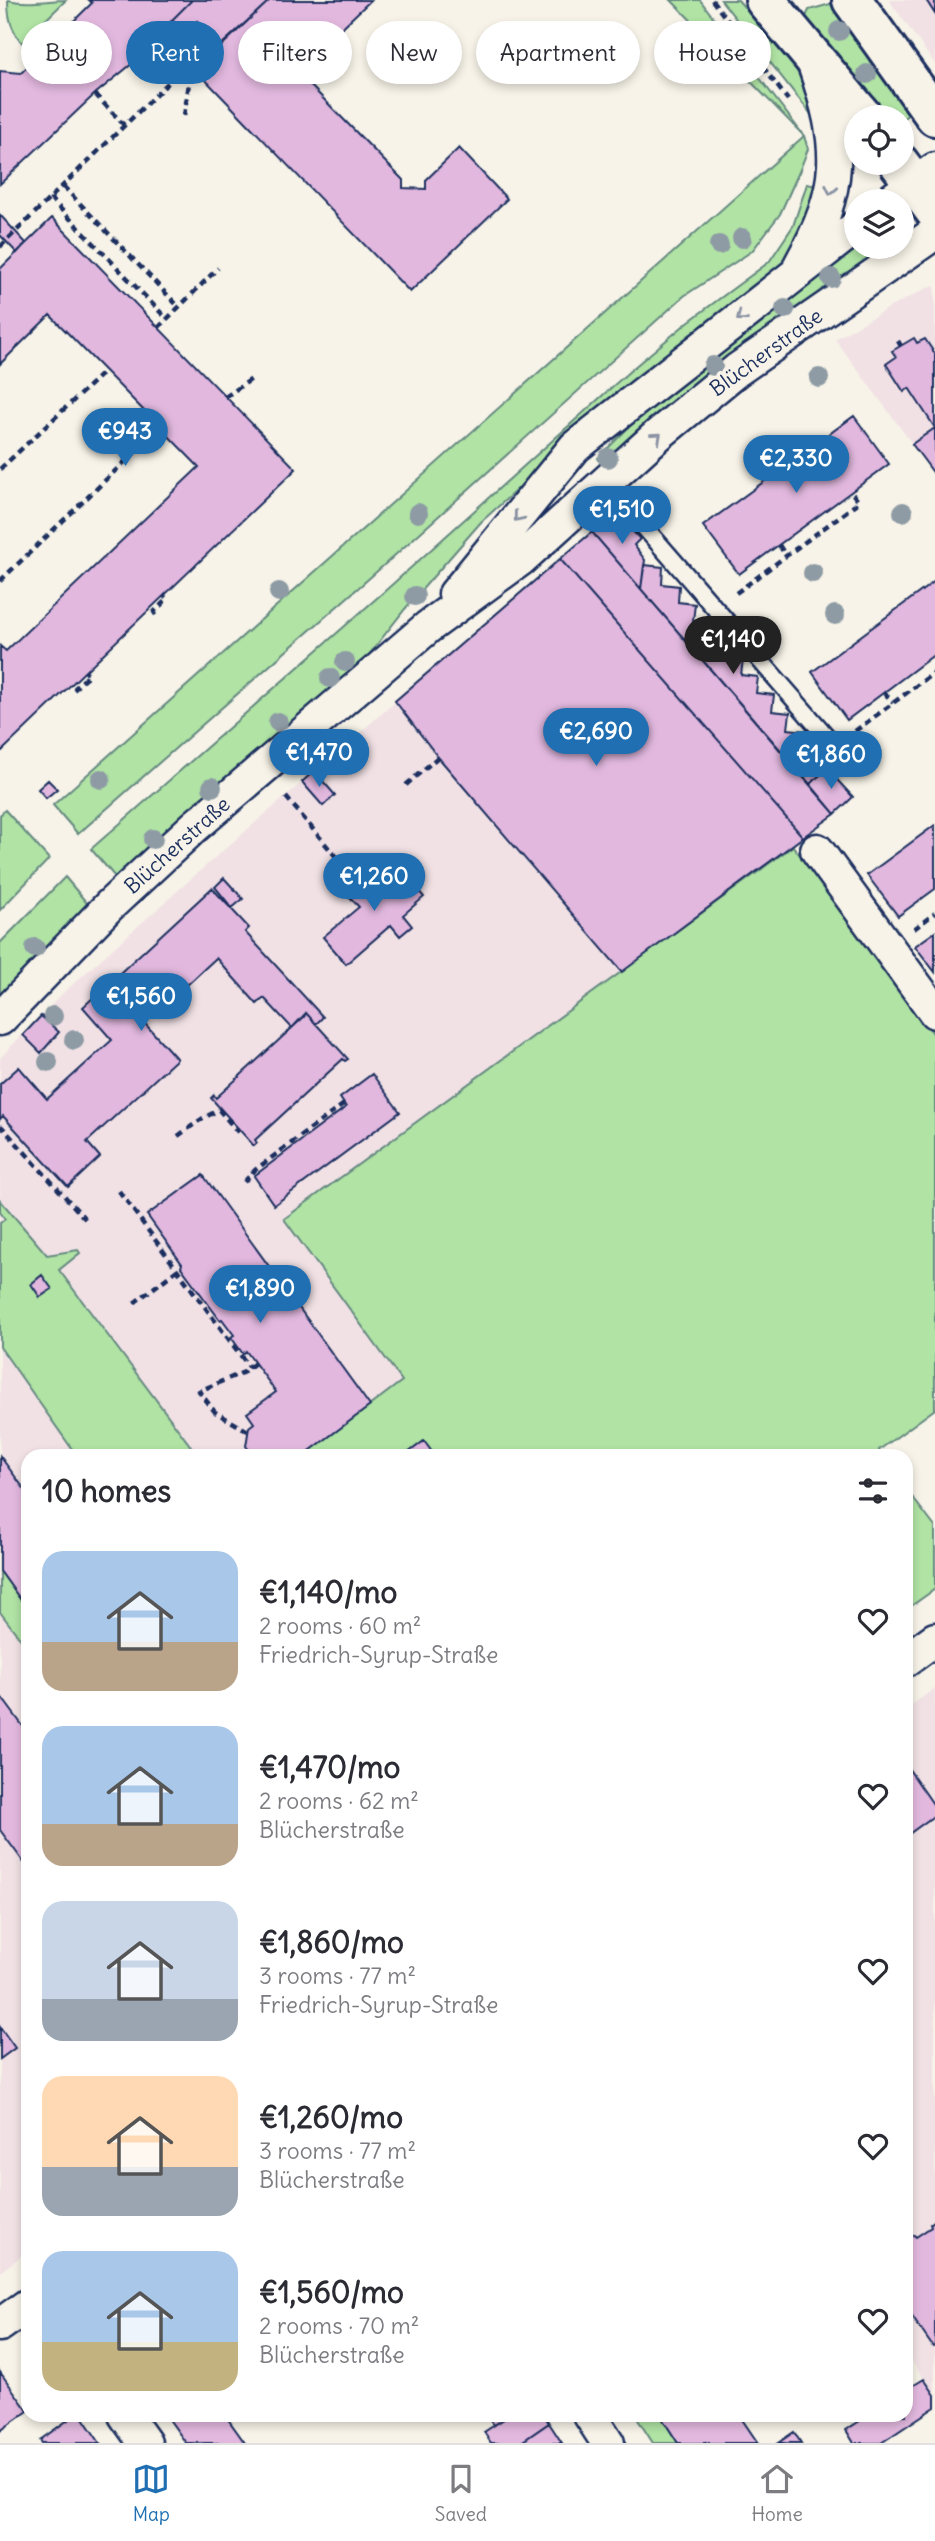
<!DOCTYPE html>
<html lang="en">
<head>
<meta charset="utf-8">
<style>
  body { margin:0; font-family:Delius,sans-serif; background:#f2f2f3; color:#2b2b33; height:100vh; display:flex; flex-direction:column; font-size:26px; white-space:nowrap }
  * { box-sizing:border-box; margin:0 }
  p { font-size:23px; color:#7c7c81 }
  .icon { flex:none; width:38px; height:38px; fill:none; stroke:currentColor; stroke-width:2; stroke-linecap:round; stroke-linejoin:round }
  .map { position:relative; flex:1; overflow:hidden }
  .drawer { position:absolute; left:21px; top:1449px; width:892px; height:973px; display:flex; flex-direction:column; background:#fff; border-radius:21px; box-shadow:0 4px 10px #0003 }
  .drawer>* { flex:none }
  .guide { position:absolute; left:21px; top:21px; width:894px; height:63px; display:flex; gap:14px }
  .buttons { position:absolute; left:844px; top:105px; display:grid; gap:14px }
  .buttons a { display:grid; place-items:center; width:70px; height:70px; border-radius:50%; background:#fff; box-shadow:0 4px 10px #0003; font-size:35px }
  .price { position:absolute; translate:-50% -60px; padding:0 16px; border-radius:24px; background:#1f6fb2; color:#fff; font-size:23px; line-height:46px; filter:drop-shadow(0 2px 4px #0008) }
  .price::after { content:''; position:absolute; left:50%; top:42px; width:21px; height:16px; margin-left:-10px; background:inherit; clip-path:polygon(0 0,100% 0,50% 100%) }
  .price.on { background:#222; color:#fff }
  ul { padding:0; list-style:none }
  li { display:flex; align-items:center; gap:21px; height:175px; padding:0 21px }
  li span { display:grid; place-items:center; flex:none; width:196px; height:140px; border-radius:21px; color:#555 }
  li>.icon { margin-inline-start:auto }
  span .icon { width:84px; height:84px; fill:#fffc; stroke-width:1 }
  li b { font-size:30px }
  h2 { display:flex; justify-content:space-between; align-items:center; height:84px; padding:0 21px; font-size:30px }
  .chip { padding:0 24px; border-radius:32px; background:#fff; box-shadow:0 4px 10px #0003; font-size:24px; line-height:63px }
  .chip.on { background:#1f6fb2; color:#fff }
  .dock { display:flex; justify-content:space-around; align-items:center; height:98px; border-top:2px solid #e1e1e2; background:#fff; font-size:19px; color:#7c7c81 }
  .dock a { display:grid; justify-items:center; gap:4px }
  .dock .on { color:#1f6fb2 }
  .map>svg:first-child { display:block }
</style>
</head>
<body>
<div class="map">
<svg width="935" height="2443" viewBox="0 0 935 2443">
  <rect width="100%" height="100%" fill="#f7f3e8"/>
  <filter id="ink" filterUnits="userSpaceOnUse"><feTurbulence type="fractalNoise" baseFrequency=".0143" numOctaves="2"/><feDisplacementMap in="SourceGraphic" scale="14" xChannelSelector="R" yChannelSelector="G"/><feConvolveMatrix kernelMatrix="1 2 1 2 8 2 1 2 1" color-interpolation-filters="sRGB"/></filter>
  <g filter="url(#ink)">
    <!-- built -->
    <path fill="#f1e1e5" d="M 889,0 L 935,0 L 935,64 L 927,53 Z
      M 935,286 L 935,475 L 835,339 L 887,309 L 927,288 Z
      M 592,532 L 835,814 L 285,1219 L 403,1382 L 303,1456 L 28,1456 L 28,2251 L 0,2272 L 0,1058 L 63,993 L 219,854 Z
      M 935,1688 L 935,2395 L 906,2352 L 906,1709 Z"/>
    <!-- green -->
    <path fill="#b0e3a4" stroke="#668981" stroke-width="2" d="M 8,0 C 29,5 46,0 66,0 L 22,43 C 11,29 8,18 8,0 Z
      M 671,0 L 700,0 L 804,136 L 808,149 L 799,172 L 780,214 L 752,251 L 684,296 L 374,574 L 78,834 L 53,805 L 804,136 Z
      M 721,0 L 738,0 L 793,63 L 816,110 L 811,114 Z
      M 834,3 L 913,111 L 901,120 L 901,117 L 883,117 L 803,23 L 809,10 Z
      M 807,184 L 817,186 L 803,235 L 778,271 L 554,456 L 481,522 L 405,609 L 357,670 L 115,877 L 91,849 L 386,590 L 632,369 L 688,322 L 769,262 L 793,226 Z
      M 859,247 L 888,247 L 822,291 L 734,356 L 602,467 L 598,458 L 657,399 Z
      M 5,810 L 49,859 L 0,910 L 0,815 Z
      M 793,846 L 935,1036 L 935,1409 L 879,1450 L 882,1456 L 303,1456 L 402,1381 L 284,1219 Z
      M 65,877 L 91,908 L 0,994 L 0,943 Z
      M 0,1200 L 47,1255 L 78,1250 L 80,1253 L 59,1270 L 192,1448 L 190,1456 L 77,1456 L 0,1347 L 0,1223 L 5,1219 L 0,1212 Z
      M 906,1489 L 935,1527 L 935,1589 L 907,1609 Z
      M 0,1571 L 28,1610 L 28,1649 L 0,1612 Z
      M 635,2415 L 660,2415 L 678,2443 L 653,2443 Z"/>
    <!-- building -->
    <path fill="#e2b8df" stroke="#1b2f5e" stroke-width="2" d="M 89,0 L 192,0 L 172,20 L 144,54 L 95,94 L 0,184 L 0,71 L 21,73 L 25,69 L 92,3 Z
      M 192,0 L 270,0 L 220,46 L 197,21 L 184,33 L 172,20 Z
      M 270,0 L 371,0 L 308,60 L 307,82 L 403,180 L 403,188 L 426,189 L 426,180 L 459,148 L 507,199 L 410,292 L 196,70 Z
      M 926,0 L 935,0 L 935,14 Z
      M 0,215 L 26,243 L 17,253 L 0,235 Z
      M 52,218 L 296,469 L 2,751 L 0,748 L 0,646 L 6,651 L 199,467 L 50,315 L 0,364 L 0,269 Z
      M 914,338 L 917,343 L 925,339 L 935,354 L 935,428 L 909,388 L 904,392 L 886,364 L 896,357 L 892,351 Z
      M 854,416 L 889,464 L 739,574 L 703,526 Z
      M 935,428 L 935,475 L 912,444 Z
      M 615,512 L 640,539 L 634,545 L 645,560 L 641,589 L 592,532 Z
      M 592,532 L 641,589 L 835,814 L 803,837 L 560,559 Z
      M 560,559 L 803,837 L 622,972 L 438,757 L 395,701 Z
      M 644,565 L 663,567 L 662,584 L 679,586 L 678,602 L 695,604 L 693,621 L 711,622 L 709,639 L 727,640 L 725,657 L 743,659 L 741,675 L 758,677 L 756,693 L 774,695 L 772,711 L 790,713 L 788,729 L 805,731 L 803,747 L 821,749 L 833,763 L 810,784 L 641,589 Z
      M 935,581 L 935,654 L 847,720 L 812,672 Z
      M 827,769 L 853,797 L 835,814 L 810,784 Z
      M 314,771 L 335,795 L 323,806 L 302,782 Z
      M 48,780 L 57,789 L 46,798 L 38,789 Z
      M 935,825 L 935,889 L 898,916 L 867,875 Z
      M 373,870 L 384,884 L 400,870 L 424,897 L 403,915 L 412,926 L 400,936 L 391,925 L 346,964 L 323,937 L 359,907 L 346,893 Z
      M 224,878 L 243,899 L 232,908 L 215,887 Z
      M 212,888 L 249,928 L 245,932 L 323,1017 L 316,1024 L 306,1013 L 292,1028 L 264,998 L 257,1004 L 216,958 L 155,1015 L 148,1007 L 138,1016 L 177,1059 L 87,1142 L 100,1157 L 68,1187 L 3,1116 L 0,1119 L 0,1084 L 19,1067 L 47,1099 L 112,1040 L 83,1007 Z
      M 935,932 L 935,972 L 915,946 Z
      M 306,1013 L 348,1059 L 345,1061 L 343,1059 L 255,1140 L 257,1143 L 254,1146 L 211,1098 L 214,1095 L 216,1098 L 304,1017 Z
      M 41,1016 L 59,1032 L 41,1053 L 23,1035 Z
      M 372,1074 L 400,1112 L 274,1205 L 254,1176 L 346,1107 L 340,1098 Z
      M 203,1175 L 370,1406 L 303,1456 L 254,1456 L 246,1446 L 249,1427 L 254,1423 L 247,1413 L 276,1392 L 246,1351 L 243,1354 L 231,1337 L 234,1335 L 222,1319 L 220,1320 L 181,1267 L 182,1264 L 147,1215 Z
      M 42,1275 L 52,1289 L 40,1297 L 31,1284 Z
      M 424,1441 L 435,1456 L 404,1456 Z
      M 0,1456 L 28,1494 L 28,1610 L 0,1571 Z
      M 0,1695 L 28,1733 L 28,1868 L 0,1830 Z
      M 906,1765 L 935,1807 L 935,1815 L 906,1836 Z
      M 0,2027 L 15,2048 L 0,2059 Z
      M 935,2220 L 935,2346 L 933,2347 L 906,2308 L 906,2240 L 914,2235 L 916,2237 L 931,2227 L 930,2224 Z
      M 0,2372 L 28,2411 L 0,2431 Z
      M 924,2379 L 935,2395 L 935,2407 L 881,2443 L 854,2443 L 846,2430 L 869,2415 L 906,2415 L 906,2390 Z
      M 75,2415 L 81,2415 L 100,2443 L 42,2443 L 40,2440 Z
      M 166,2415 L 225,2415 L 245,2443 L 186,2443 Z
      M 487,2415 L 510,2415 L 494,2425 Z
      M 510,2415 L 544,2415 L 549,2423 L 520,2443 L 491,2443 L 484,2432 Z
      M 660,2415 L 739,2415 L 758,2443 L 678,2443 Z
      M 549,2423 L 562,2443 L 520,2443 Z
      M 794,2432 L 801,2443 L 778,2443 Z"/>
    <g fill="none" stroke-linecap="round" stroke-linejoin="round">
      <defs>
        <path id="lane" d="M 606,483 L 853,767"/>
        <path id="street" d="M 890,201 L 935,169
          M 800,265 C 844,186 842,147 814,64
          M 455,594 L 575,447 L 856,227
          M 817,850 L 935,1012
          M 0,1019 L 109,906 L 194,827 L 428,627 L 521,559 L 659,434 L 737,370 L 935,233
          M 906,1660 L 935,1639
          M 0,2325 L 28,2305
          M 125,2415 L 145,2443
          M 590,2415 L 608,2443"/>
        <path id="primary" d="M 765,0 L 863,117
          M 852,0 L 935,116
          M 899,163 L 935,211"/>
      </defs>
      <!-- lane casing -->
      <use href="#lane" stroke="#1b2f5e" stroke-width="21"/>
      <!-- street casing -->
      <use href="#street" stroke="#1b2f5e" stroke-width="37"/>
      <!-- primary casing -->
      <use href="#primary" stroke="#1b2f5e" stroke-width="44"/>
      <!-- path -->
      <path stroke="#1b2f5e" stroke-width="4.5" stroke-dasharray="7 5" stroke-linecap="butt" d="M 712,0 L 788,100
        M 95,94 L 124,125
        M 184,116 L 191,70
        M 63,186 L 179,307
        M 50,198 L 167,319
        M 158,328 L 218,268
        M 898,341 L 901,346
        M 225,397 L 253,378
        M 0,469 L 104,372
        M 779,545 L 786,556
        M 0,581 L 160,428
        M 736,593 L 859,502 L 851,492
        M 156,615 L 154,612 L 167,599 L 164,596
        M 77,690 L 75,688 L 89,675 L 85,671
        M 884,692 L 893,703
        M 855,731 L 935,672
        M 406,785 L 438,757
        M 286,797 L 358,883
        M 914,929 L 935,913
        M 0,1129 L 2,1127 L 87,1221
        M 178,1136 L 203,1118 L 219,1110 L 237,1131 L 239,1129
        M 244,1182 L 255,1170 L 344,1104
        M 119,1191 L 250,1368
        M 134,1303 L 181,1267
        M 248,1431 L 215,1412 L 199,1391 L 244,1372 L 255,1363"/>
      <!-- lane -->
      <use href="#lane" stroke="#f7f3e8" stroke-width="16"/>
      <!-- street -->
      <use href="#street" stroke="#f7f3e8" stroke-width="32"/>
      <!-- primary -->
      <use href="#primary" stroke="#f7f3e8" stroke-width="38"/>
      <!-- path-bridge -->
      <path stroke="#1b2f5e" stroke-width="4.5" stroke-dasharray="7 5" stroke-linecap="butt" d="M 0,247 L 213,39"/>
    </g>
    <!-- trees -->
    <g fill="#8e9ba4">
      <circle cx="839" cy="31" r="10"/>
      <circle cx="867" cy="74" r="10"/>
      <circle cx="742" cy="238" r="10"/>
      <circle cx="719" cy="245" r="10"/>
      <circle cx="831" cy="278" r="10"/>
      <circle cx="785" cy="309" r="10"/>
      <circle cx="713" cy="366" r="10"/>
      <circle cx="819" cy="378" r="10"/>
      <circle cx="608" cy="458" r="10"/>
      <circle cx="903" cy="512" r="10"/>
      <circle cx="418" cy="513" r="10"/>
      <circle cx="813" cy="573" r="10"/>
      <circle cx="279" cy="592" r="10"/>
      <circle cx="415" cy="596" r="10"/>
      <circle cx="835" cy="615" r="10"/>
      <circle cx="345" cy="662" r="10"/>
      <circle cx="330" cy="678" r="10"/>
      <circle cx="278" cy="722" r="10"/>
      <circle cx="101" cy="779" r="10"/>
      <circle cx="212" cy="787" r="10"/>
      <circle cx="153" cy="839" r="10"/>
      <circle cx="35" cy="948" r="10"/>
      <circle cx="53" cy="1016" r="10"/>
      <circle cx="74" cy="1040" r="10"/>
      <circle cx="48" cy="1062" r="10"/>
    </g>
    <!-- one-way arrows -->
    <defs><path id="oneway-chevron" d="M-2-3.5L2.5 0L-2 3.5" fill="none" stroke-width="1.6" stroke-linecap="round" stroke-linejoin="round" transform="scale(1.75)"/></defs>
    <g stroke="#8991a3">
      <use href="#oneway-chevron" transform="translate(831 190) rotate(102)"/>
      <use href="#oneway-chevron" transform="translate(741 317) rotate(142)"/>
      <use href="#oneway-chevron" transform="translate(657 437) rotate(-41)"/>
      <use href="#oneway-chevron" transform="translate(518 517) rotate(129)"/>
    </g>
  </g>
  <g text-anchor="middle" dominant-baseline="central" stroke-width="7" stroke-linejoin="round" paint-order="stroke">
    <!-- street labels -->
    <g font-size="21" fill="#1b2f5e" stroke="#f7f3e8">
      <text transform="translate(766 352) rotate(-36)">Blücherstraße</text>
      <text transform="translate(177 845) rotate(-42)">Blücherstraße</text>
    </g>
  </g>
</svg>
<div class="buttons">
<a><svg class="icon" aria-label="locate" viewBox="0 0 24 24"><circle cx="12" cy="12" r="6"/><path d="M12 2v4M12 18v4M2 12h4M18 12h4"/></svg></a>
<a><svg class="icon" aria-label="layers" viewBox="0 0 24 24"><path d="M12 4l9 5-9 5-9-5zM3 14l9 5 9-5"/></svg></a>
</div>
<b class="price" style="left:125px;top:468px">€943</b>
<b class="price" style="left:796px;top:495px">€2,330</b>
<b class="price" style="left:622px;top:546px">€1,510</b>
<b class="price on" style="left:733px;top:676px">€1,140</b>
<b class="price" style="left:596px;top:768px">€2,690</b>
<b class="price" style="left:319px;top:789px">€1,470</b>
<b class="price" style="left:831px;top:791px">€1,860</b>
<b class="price" style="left:374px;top:913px">€1,260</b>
<b class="price" style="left:141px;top:1033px">€1,560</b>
<b class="price" style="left:260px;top:1325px">€1,890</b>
<div class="guide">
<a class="chip">Buy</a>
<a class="chip on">Rent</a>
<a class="chip">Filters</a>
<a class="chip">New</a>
<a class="chip">Apartment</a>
<a class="chip">House</a>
</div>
<section class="drawer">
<h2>10 homes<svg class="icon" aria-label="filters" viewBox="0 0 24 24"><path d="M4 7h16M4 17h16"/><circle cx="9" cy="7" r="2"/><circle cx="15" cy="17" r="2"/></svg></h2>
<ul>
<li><span style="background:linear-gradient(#a9c7e8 65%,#b9a48a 0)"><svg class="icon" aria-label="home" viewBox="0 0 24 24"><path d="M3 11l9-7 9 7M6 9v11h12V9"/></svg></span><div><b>€1,140/mo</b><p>2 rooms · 60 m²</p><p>Friedrich-Syrup-Straße</p></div><svg class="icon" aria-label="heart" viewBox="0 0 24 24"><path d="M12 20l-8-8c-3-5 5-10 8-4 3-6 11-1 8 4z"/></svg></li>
<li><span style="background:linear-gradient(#a9c7e8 70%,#b9a48a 0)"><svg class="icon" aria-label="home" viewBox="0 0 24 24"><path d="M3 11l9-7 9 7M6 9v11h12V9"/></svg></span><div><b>€1,470/mo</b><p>2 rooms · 62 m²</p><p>Blücherstraße</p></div><svg class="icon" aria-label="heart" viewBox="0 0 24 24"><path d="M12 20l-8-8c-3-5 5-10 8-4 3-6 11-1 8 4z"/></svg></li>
<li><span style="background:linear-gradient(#c9d6e8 70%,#9aa5b1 0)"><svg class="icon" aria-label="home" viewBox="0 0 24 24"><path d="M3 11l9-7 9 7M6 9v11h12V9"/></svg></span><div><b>€1,860/mo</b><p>3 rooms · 77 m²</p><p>Friedrich-Syrup-Straße</p></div><svg class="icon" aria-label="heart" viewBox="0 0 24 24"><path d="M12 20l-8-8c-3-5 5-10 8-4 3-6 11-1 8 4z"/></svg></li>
<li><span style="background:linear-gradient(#ffd9b3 65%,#9aa5b1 0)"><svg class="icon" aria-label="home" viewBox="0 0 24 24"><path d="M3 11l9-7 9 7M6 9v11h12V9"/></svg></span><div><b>€1,260/mo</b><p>3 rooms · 77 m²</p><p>Blücherstraße</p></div><svg class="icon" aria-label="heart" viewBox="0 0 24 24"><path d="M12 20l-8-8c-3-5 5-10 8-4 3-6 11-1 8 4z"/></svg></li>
<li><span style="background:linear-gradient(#a9c7e8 65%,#c2b280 0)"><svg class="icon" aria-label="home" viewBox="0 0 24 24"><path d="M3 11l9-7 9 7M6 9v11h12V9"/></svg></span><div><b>€1,560/mo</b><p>2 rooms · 70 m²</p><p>Blücherstraße</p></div><svg class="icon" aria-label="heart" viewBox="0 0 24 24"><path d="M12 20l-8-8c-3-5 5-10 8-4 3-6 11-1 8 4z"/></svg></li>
</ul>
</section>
</div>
<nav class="dock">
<a class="on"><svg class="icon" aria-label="map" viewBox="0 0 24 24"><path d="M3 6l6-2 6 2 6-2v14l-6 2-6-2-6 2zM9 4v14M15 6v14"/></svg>Map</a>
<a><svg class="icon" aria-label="saved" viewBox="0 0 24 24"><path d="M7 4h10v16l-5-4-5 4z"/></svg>Saved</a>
<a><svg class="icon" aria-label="home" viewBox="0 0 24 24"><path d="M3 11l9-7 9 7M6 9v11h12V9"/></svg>Home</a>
</nav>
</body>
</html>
